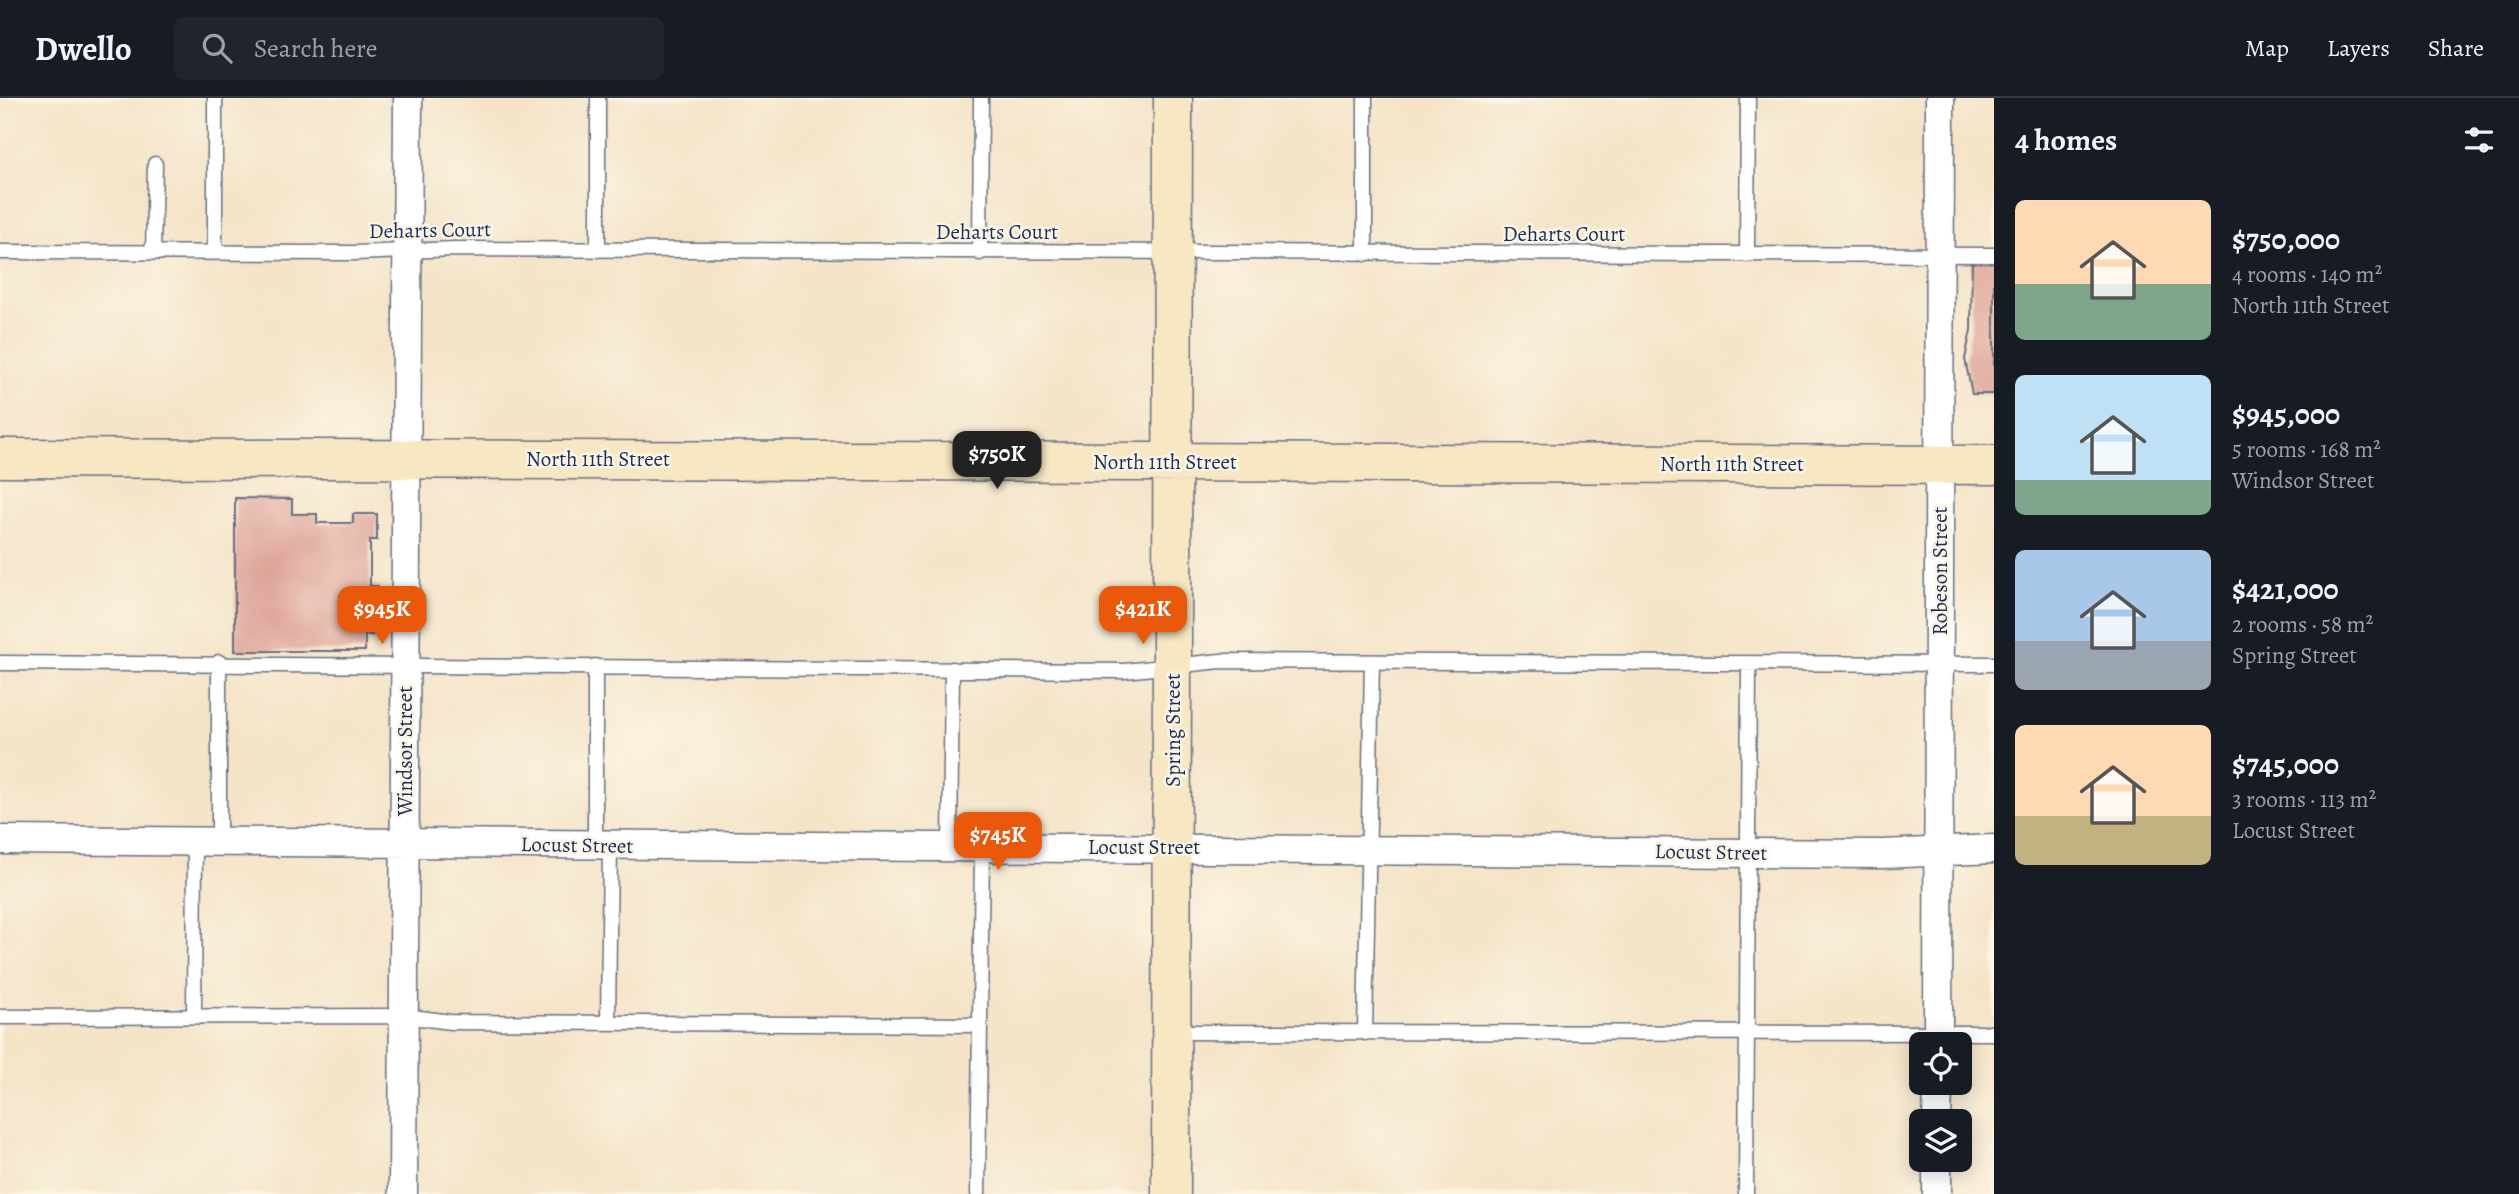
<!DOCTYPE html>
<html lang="en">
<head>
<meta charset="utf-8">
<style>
  body { margin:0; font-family:Alegreya,serif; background:#20242c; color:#f1f3f6; height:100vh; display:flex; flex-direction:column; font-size:26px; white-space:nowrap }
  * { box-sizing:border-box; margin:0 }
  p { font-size:23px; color:#9ea1a6 }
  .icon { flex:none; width:38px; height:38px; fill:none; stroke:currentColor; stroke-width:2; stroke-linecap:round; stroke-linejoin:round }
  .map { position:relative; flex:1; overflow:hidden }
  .side { display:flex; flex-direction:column; background:#171b24; width:525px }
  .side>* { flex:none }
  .controls { position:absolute; left:1909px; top:934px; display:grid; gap:14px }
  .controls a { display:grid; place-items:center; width:63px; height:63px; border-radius:10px; background:#171b24; box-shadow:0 4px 18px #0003; font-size:35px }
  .price { position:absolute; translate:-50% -60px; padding:0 16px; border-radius:14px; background:#ea580c; color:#fff; font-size:23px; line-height:46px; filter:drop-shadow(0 2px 4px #0008) }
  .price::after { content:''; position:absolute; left:50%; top:42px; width:21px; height:16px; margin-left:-10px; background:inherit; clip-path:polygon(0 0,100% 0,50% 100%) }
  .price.current { background:#222; color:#fff }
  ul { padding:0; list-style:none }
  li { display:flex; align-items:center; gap:21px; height:175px; padding:0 21px }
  li span { display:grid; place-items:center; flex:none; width:196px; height:140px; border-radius:10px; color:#555 }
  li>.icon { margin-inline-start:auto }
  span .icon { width:84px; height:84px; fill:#fffc; stroke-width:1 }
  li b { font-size:30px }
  h2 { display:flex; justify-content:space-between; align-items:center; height:84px; padding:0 21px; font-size:30px }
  header { display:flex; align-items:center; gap:42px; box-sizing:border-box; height:98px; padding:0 35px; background:#171b24; border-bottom:2px solid #363941 }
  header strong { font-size:33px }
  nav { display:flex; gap:38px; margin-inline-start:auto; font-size:24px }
  .search { width:490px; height:63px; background:#20242c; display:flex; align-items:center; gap:18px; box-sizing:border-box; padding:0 24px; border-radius:10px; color:#9ea1a6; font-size:26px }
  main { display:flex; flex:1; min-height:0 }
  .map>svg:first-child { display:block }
</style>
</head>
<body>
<header>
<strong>Dwello</strong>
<div class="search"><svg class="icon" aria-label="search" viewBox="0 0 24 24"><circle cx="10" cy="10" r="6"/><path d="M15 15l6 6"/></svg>Search here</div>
<nav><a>Map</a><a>Layers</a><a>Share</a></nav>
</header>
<main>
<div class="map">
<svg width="1994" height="1096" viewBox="0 0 1994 1096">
  <rect width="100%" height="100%" fill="#fcf5e5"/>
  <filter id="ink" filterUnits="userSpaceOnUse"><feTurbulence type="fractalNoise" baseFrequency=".0143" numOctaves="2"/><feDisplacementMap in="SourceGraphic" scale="14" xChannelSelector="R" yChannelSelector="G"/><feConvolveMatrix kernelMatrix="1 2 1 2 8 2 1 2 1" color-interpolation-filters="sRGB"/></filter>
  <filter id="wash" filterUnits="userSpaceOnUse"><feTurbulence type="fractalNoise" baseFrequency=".00686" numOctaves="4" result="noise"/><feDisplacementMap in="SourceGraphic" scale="28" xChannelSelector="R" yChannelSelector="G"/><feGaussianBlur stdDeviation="1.57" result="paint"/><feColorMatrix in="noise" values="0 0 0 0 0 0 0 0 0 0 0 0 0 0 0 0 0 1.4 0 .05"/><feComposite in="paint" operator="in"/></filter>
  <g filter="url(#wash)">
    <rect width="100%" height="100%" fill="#f4e4c8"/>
    <g id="blocks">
      <!-- building -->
      <path fill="#dea397" d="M 1972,161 L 1994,161 L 1994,296 L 1972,296 L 1965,261 L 1971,232 Z
        M 235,400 L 292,401 L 292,416 L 317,416 L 317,425 L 353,425 L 353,416 L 377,416 L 377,442 L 370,442 L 370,488 L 378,488 L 378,537 L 365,537 L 365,553 L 235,553 Z"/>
    </g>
  </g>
  <g filter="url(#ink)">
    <use href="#blocks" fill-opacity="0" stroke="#676e83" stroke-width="2"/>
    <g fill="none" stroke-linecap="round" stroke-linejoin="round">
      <defs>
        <path id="lane" d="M 215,0 L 215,154
          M 598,152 L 598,0
          M 0,154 L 355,155 L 455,151 L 1994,157
          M 153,154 L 155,66
          M 980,155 L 981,0
          M 1365,156 L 1365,0
          M 1747,157 L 1748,0
          M 219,564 L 219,742
          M 0,565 L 1124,573 L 1221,563 L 1994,566
          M 595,747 L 595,568
          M 950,750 L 952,571
          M 194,918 L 195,743
          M 0,919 L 404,918 L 451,924 L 980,927
          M 608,925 L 610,747
          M 1173,934 L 1994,935
          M 1365,935 L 1372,564
          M 978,1096 L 982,750
          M 1746,1096 L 1749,566"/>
        <path id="street" d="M 0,742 L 1882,756 L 1994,751
          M 1938,947 L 1940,0
          M 1937,1024 L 1938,985
          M 403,1096 L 408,0
          M 1937,1096 L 1937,1062"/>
        <path id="secondary" d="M 0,360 L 1994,367
          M 1171,1096 L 1173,0"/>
      </defs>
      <!-- lane casing -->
      <use href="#lane" stroke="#676e83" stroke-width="17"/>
      <!-- street casing -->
      <use href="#street" stroke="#676e83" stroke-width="31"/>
      <!-- secondary casing -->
      <use href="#secondary" stroke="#676e83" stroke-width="41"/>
      <!-- lane -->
      <use href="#lane" stroke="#fff" stroke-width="14"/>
      <!-- street -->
      <use href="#street" stroke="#fff" stroke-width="28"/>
      <!-- secondary -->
      <use href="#secondary" stroke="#f7e8c3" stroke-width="38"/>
    </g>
  </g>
  <g text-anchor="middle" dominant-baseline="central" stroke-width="5" stroke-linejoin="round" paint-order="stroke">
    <!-- street labels -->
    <g font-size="21" fill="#1b2f5e" stroke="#fcf5e5">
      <text transform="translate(430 132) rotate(-1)">Deharts Court</text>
      <text x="997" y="134">Deharts Court</text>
      <text x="1564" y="136">Deharts Court</text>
      <text x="598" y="361">North 11th Street</text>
      <text x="1165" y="364">North 11th Street</text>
      <text x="1732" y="366">North 11th Street</text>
      <text transform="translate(1940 473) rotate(-90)">Robeson Street</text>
      <text transform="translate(1173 632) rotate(-90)">Spring Street</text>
      <text transform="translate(405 653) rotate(-90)">Windsor Street</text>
      <text transform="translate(577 747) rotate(1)">Locust Street</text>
      <text x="1144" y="749">Locust Street</text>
      <text transform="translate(1711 754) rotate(1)">Locust Street</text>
    </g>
  </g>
</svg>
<div class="controls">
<a><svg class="icon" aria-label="locate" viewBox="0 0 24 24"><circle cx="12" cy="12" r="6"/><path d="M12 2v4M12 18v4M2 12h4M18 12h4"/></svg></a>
<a><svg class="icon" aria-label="layers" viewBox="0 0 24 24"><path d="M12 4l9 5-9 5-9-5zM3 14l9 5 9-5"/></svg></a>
</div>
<b class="price current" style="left:997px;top:393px">$750K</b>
<b class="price" style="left:382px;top:548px">$945K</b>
<b class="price" style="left:1143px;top:548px">$421K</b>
<b class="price" style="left:998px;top:774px">$745K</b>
</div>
<section class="side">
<h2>4 homes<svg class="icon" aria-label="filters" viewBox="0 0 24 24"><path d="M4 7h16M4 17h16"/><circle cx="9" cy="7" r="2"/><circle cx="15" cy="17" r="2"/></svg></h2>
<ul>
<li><span style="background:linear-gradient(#ffd9b3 60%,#7fa58c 0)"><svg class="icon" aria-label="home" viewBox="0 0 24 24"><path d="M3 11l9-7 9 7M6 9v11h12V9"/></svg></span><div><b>$750,000</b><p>4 rooms · 140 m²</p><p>North 11th Street</p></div></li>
<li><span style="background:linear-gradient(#bfe0f5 75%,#7fa58c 0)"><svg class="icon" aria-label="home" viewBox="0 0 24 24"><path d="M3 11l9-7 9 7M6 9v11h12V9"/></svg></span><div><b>$945,000</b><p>5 rooms · 168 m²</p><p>Windsor Street</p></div></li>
<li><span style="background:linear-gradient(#a9c7e8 65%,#9aa5b1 0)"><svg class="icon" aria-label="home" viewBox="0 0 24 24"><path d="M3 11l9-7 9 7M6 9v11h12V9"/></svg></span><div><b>$421,000</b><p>2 rooms · 58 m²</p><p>Spring Street</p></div></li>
<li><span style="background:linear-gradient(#ffd9b3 65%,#c2b280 0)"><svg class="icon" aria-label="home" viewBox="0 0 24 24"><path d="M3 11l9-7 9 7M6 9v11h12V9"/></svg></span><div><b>$745,000</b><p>3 rooms · 113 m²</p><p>Locust Street</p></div></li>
</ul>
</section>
</main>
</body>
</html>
